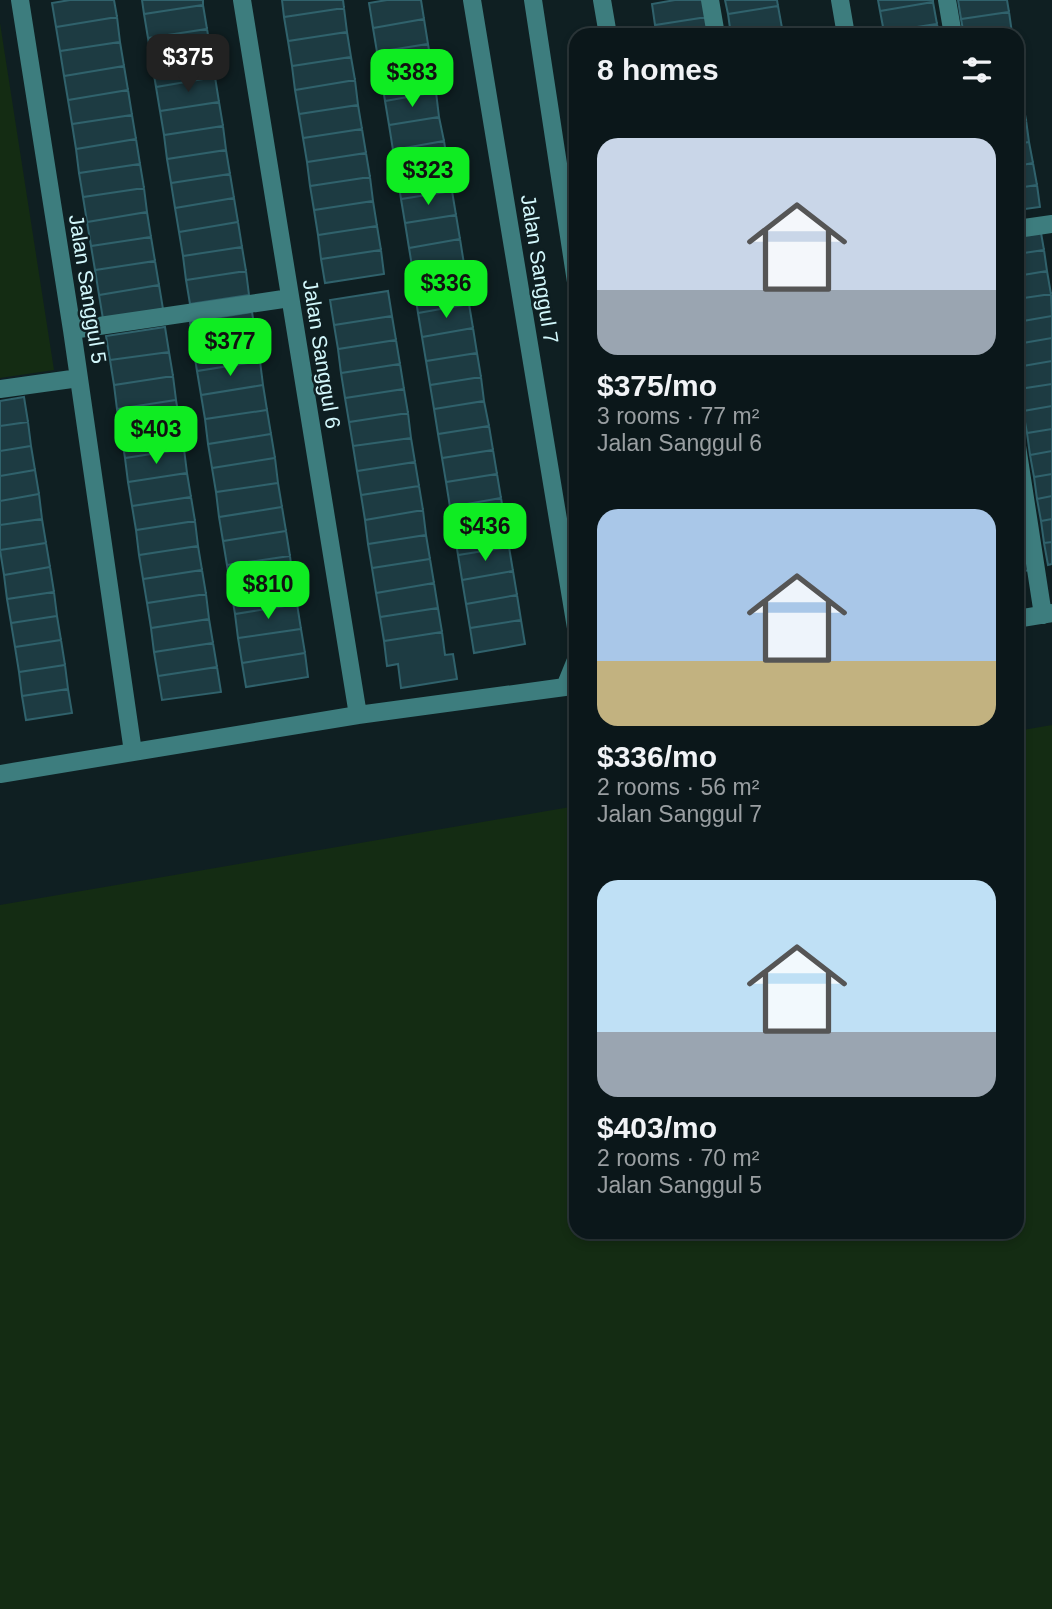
<!DOCTYPE html>
<html lang="en">
<head>
<meta charset="utf-8">
<style>
  body { margin:0; font-family:Arial,sans-serif; background:#142023; color:#f1f3f6; height:100vh; display:flex; flex-direction:column; font-size:26px; white-space:nowrap }
  * { box-sizing:border-box; margin:0 }
  p { font-size:23px; color:#9a9fa2 }
  .icon { flex:none; width:38px; height:38px; fill:none; stroke:currentColor; stroke-width:2; stroke-linecap:round; stroke-linejoin:round }
  .map { position:relative; flex:1; overflow:hidden }
  .panel { position:absolute; left:569px; top:28px; width:455px; height:1211px; display:flex; flex-direction:column; background:#0b171a; border-radius:21px; box-shadow:0 4px 10px #0003,0 0 0 2px #2b3639 }
  .panel>* { flex:none }
  .price { position:absolute; translate:-50% -60px; padding:0 16px; border-radius:14px; background:#0fec22; color:#111; font-size:23px; line-height:46px; filter:drop-shadow(0 2px 4px #0008) }
  .price::after { content:''; position:absolute; left:50%; top:42px; width:21px; height:16px; margin-left:-10px; background:inherit; clip-path:polygon(0 0,100% 0,50% 100%) }
  .price.selected { background:#222; color:#fff }
  ul { padding:0; list-style:none }
  li { display:grid; align-content:center; gap:14px; height:371px; padding:0 28px }
  li span { display:grid; place-items:center; height:217px; border-radius:21px; color:#555 }
  li>.icon { margin-inline-start:auto }
  span .icon { width:126px; height:126px; fill:#fffc; stroke-width:1 }
  li b { font-size:30px }
  h2 { display:flex; justify-content:space-between; align-items:center; height:84px; padding:0 28px; font-size:30px }
  .map>svg:first-child { display:block }
</style>
</head>
<body>
<div class="map">
<svg width="1052" height="1609" viewBox="0 0 1052 1609">
  <rect width="100%" height="100%" fill="#0f1f22"/>
  <!-- green -->
  <path fill="#142c13" d="M 0,23 L 54,370 L 0,378 Z
    M 1052,725 L 1052,1609 L 0,1609 L 0,905 L 576,806 L 576,1232 L 1017,1232 L 1017,731 Z"/>
  <!-- building -->
  <path fill="#1d3b42" stroke="#30626c" stroke-width="2" d="M 70,0 L 114,0 L 117,17 L 56,27 L 52,3 Z
    M 142,0 L 203,0 L 203,5 L 144,14 Z
    M 282,0 L 343,0 L 344,8 L 284,17 Z
    M 387,0 L 421,0 L 424,19 L 373,28 L 369,3 Z
    M 675,0 L 704,0 L 707,17 L 655,25 L 652,4 Z
    M 725,0 L 777,0 L 778,6 L 728,14 Z
    M 878,0 L 933,0 L 933,2 L 880,11 Z
    M 958,0 L 1007,0 L 1009,12 L 961,19 Z
    M 933,2 L 937,24 L 884,32 L 880,11 Z
    M 203,5 L 207,29 L 148,38 L 144,14 Z
    M 778,6 L 782,28 L 731,35 L 728,14 Z
    M 344,8 L 347,32 L 288,41 L 284,17 Z
    M 1009,12 L 1012,33 L 964,35 L 961,19 Z
    M 117,17 L 120,42 L 60,51 L 56,27 Z
    M 707,17 L 709,35 L 657,35 L 655,25 Z
    M 424,19 L 428,44 L 377,52 L 373,28 Z
    M 937,24 L 939,35 L 884,35 L 884,32 Z
    M 782,28 L 783,35 L 739,35 Z
    M 207,29 L 211,53 L 152,63 L 148,38 Z
    M 347,32 L 351,57 L 292,66 L 288,41 Z
    M 120,42 L 124,66 L 64,76 L 60,51 Z
    M 428,44 L 432,68 L 381,76 L 377,52 Z
    M 211,53 L 215,77 L 156,87 L 152,63 Z
    M 351,57 L 355,80 L 295,90 L 292,66 Z
    M 124,66 L 128,90 L 68,100 L 64,76 Z
    M 432,68 L 436,92 L 385,101 L 381,76 Z
    M 215,77 L 219,102 L 160,111 L 156,87 Z
    M 355,80 L 358,105 L 299,114 L 295,90 Z
    M 128,90 L 132,115 L 72,124 L 68,100 Z
    M 436,92 L 439,117 L 389,125 L 385,101 Z
    M 1022,98 L 1026,120 L 1017,121 L 1017,99 Z
    M 219,102 L 223,126 L 164,135 L 160,111 Z
    M 358,105 L 362,129 L 303,138 L 299,114 Z
    M 132,115 L 136,139 L 76,149 L 72,124 Z
    M 439,117 L 444,141 L 393,150 L 389,125 Z
    M 1026,120 L 1029,142 L 1017,144 L 1017,121 Z
    M 223,126 L 226,150 L 167,159 L 164,135 Z
    M 362,129 L 366,153 L 307,162 L 303,138 Z
    M 136,139 L 140,164 L 79,173 L 76,149 Z
    M 444,141 L 448,166 L 397,174 L 393,150 Z
    M 1029,142 L 1033,163 L 1017,166 L 1017,144 Z
    M 226,150 L 230,174 L 171,183 L 167,159 Z
    M 366,153 L 370,177 L 310,186 L 307,162 Z
    M 1033,163 L 1037,185 L 1017,188 L 1017,166 Z
    M 140,164 L 144,188 L 83,197 L 79,173 Z
    M 448,166 L 452,191 L 401,199 L 397,174 Z
    M 230,174 L 234,198 L 175,208 L 171,183 Z
    M 370,177 L 373,201 L 314,210 L 310,186 Z
    M 1037,185 L 1040,207 L 1017,210 L 1017,188 Z
    M 144,188 L 147,212 L 87,222 L 83,197 Z
    M 452,191 L 456,215 L 405,223 L 401,199 Z
    M 234,198 L 238,222 L 179,232 L 175,208 Z
    M 373,201 L 377,226 L 318,235 L 314,210 Z
    M 147,212 L 151,237 L 91,246 L 87,222 Z
    M 456,215 L 460,239 L 409,248 L 405,223 Z
    M 238,222 L 242,247 L 183,256 L 179,232 Z
    M 377,226 L 381,250 L 321,259 L 318,235 Z
    M 1040,227 L 1044,250 L 1017,254 L 1017,231 Z
    M 151,237 L 155,261 L 95,270 L 91,246 Z
    M 460,239 L 464,264 L 413,272 L 409,248 Z
    M 242,247 L 246,271 L 186,280 L 183,256 Z
    M 381,250 L 384,274 L 325,283 L 321,259 Z
    M 1044,250 L 1047,271 L 1017,276 L 1017,254 Z
    M 155,261 L 159,285 L 99,295 L 95,270 Z
    M 246,271 L 249,295 L 190,304 L 186,280 Z
    M 1047,271 L 1051,294 L 1017,299 L 1017,276 Z
    M 464,280 L 469,304 L 418,313 L 414,288 Z
    M 159,285 L 163,309 L 103,319 L 99,295 Z
    M 388,291 L 392,316 L 334,325 L 330,300 Z
    M 1051,294 L 1052,316 L 1017,322 L 1017,299 Z
    M 469,304 L 473,328 L 422,337 L 418,313 Z
    M 252,312 L 256,337 L 193,346 L 190,322 Z
    M 392,316 L 396,340 L 338,349 L 334,325 Z
    M 1052,316 L 1052,338 L 1017,344 L 1017,322 Z
    M 165,327 L 169,352 L 110,360 L 106,336 Z
    M 473,328 L 477,353 L 426,361 L 422,337 Z
    M 256,337 L 260,361 L 197,371 L 193,346 Z
    M 1052,338 L 1052,361 L 1017,367 L 1017,344 Z
    M 396,340 L 400,364 L 341,373 L 338,349 Z
    M 169,352 L 173,376 L 114,385 L 110,360 Z
    M 477,353 L 481,377 L 430,385 L 426,361 Z
    M 260,361 L 263,385 L 201,395 L 197,371 Z
    M 1052,361 L 1052,384 L 1019,389 L 1017,367 Z
    M 400,364 L 404,389 L 345,398 L 341,373 Z
    M 173,376 L 176,400 L 117,409 L 114,385 Z
    M 481,377 L 484,401 L 434,409 L 430,385 Z
    M 1052,384 L 1052,406 L 1023,411 L 1019,389 Z
    M 263,385 L 267,410 L 205,419 L 201,395 Z
    M 404,389 L 408,413 L 349,422 L 345,398 Z
    M 24,397 L 28,422 L 0,426 L 0,401 Z
    M 176,400 L 180,424 L 121,433 L 117,409 Z
    M 484,401 L 489,426 L 438,434 L 434,409 Z
    M 1052,406 L 1052,429 L 1027,433 L 1023,411 Z
    M 267,410 L 271,434 L 208,444 L 205,419 Z
    M 408,413 L 411,438 L 353,446 L 349,422 Z
    M 28,422 L 31,446 L 0,451 L 0,426 Z
    M 180,424 L 184,449 L 125,458 L 121,433 Z
    M 489,426 L 493,450 L 442,458 L 438,434 Z
    M 1052,429 L 1052,451 L 1030,455 L 1027,433 Z
    M 271,434 L 275,458 L 212,468 L 208,444 Z
    M 411,438 L 415,462 L 357,471 L 353,446 Z
    M 31,446 L 35,470 L 0,476 L 0,451 Z
    M 184,449 L 187,473 L 128,482 L 125,458 Z
    M 493,450 L 497,474 L 446,482 L 442,458 Z
    M 1052,451 L 1052,474 L 1034,477 L 1030,455 Z
    M 275,458 L 278,483 L 216,492 L 212,468 Z
    M 415,462 L 419,486 L 361,495 L 357,471 Z
    M 35,470 L 39,494 L 0,501 L 0,476 Z
    M 187,473 L 191,497 L 132,506 L 128,482 Z
    M 497,474 L 501,498 L 450,507 L 446,482 Z
    M 1052,474 L 1052,496 L 1037,499 L 1034,477 Z
    M 278,483 L 282,507 L 219,517 L 216,492 Z
    M 419,486 L 423,510 L 365,520 L 361,495 Z
    M 39,494 L 42,519 L 0,525 L 0,501 Z
    M 1052,496 L 1052,519 L 1041,521 L 1037,499 Z
    M 191,497 L 195,521 L 136,530 L 132,506 Z
    M 501,498 L 505,523 L 454,531 L 450,507 Z
    M 282,507 L 286,531 L 223,541 L 219,517 Z
    M 423,510 L 426,535 L 368,544 L 365,520 Z
    M 42,519 L 46,543 L 0,550 L 0,525 Z
    M 1052,519 L 1052,542 L 1044,543 L 1041,521 Z
    M 195,521 L 198,546 L 139,555 L 136,530 Z
    M 505,523 L 509,547 L 458,555 L 454,531 Z
    M 1024,526 L 1027,548 L 1017,550 L 1017,527 Z
    M 286,531 L 290,556 L 227,565 L 223,541 Z
    M 426,535 L 430,559 L 372,568 L 368,544 Z
    M 1052,542 L 1052,564 L 1048,565 L 1044,543 Z
    M 46,543 L 50,567 L 4,575 L 0,550 Z
    M 198,546 L 202,570 L 143,579 L 139,555 Z
    M 509,547 L 513,571 L 462,580 L 458,555 Z
    M 1027,548 L 1031,570 L 1017,572 L 1017,550 Z
    M 290,556 L 293,580 L 231,590 L 227,565 Z
    M 430,559 L 434,583 L 376,593 L 372,568 Z
    M 50,567 L 54,592 L 7,599 L 4,575 Z
    M 202,570 L 206,594 L 147,603 L 143,579 Z
    M 513,571 L 517,595 L 466,604 L 462,580 Z
    M 293,580 L 297,604 L 235,614 L 231,590 Z
    M 434,583 L 438,608 L 380,617 L 376,593 Z
    M 54,592 L 57,616 L 11,623 L 7,599 Z
    M 206,594 L 209,619 L 151,628 L 147,603 Z
    M 517,595 L 521,620 L 470,628 L 466,604 Z
    M 297,604 L 301,629 L 238,638 L 235,614 Z
    M 438,608 L 442,632 L 384,641 L 380,617 Z
    M 57,616 L 61,640 L 15,647 L 11,623 Z
    M 209,619 L 213,643 L 154,652 L 151,628 Z
    M 521,620 L 525,644 L 474,653 L 470,628 Z
    M 301,629 L 305,653 L 242,663 L 238,638 Z
    M 442,632 L 445,655 L 453,654 L 457,679 L 401,688 L 398,664 L 387,666 L 384,641 Z
    M 61,640 L 65,665 L 19,672 L 15,647 Z
    M 213,643 L 217,667 L 158,676 L 154,652 Z
    M 305,653 L 308,677 L 246,687 L 242,663 Z
    M 65,665 L 68,689 L 22,696 L 19,672 Z
    M 217,667 L 221,692 L 162,700 L 158,676 Z
    M 68,689 L 72,713 L 26,720 L 22,696 Z"/>
  <g fill="none" stroke-linecap="round" stroke-linejoin="round">
    <!-- minor -->
    <path stroke="#3d7d7e" stroke-width="18" d="M 20,0 L 72,330 L 133,752
      M 242,0 L 358,715
      M 472,0 L 576,628
      M 533,0 L 576,282
      M 602,0 L 608,35
      M 710,0 L 716,35
      M 840,0 L 846,35
      M 947,0 L 953,35
      M 1017,229 L 1052,224
      M 72,330 L 290,298
      M 0,389 L 79,378
      M 1017,446 L 1043,615
      M 1017,619 L 1052,613
      M 0,774 L 358,715 L 565,687 L 576,660"/>
  </g>
  <g text-anchor="middle" dominant-baseline="central" stroke-width="5" stroke-linejoin="round" paint-order="stroke">
    <!-- street labels -->
    <g font-size="21" fill="#d3f8fc" stroke="#0f1f22">
      <text transform="translate(540 269) rotate(81)">Jalan Sanggul 7</text>
      <text transform="translate(88 289) rotate(81)">Jalan Sanggul 5</text>
      <text transform="translate(322 354) rotate(81)">Jalan Sanggul 6</text>
    </g>
  </g>
</svg>
<b class="price selected" style="left:188px;top:94px">$375</b>
<b class="price" style="left:412px;top:109px">$383</b>
<b class="price" style="left:428px;top:207px">$323</b>
<b class="price" style="left:446px;top:320px">$336</b>
<b class="price" style="left:230px;top:378px">$377</b>
<b class="price" style="left:156px;top:466px">$403</b>
<b class="price" style="left:485px;top:563px">$436</b>
<b class="price" style="left:268px;top:621px">$810</b>
<section class="panel">
<h2>8 homes<svg class="icon" aria-label="filters" viewBox="0 0 24 24"><path d="M4 7h16M4 17h16"/><circle cx="9" cy="7" r="2"/><circle cx="15" cy="17" r="2"/></svg></h2>
<ul>
<li><span style="background:linear-gradient(#c9d6e8 70%,#9aa5b1 0)"><svg class="icon" aria-label="home" viewBox="0 0 24 24"><path d="M3 11l9-7 9 7M6 9v11h12V9"/></svg></span><div><b>$375/mo</b><p>3 rooms · 77 m²</p><p>Jalan Sanggul 6</p></div></li>
<li><span style="background:linear-gradient(#a9c7e8 70%,#c2b280 0)"><svg class="icon" aria-label="home" viewBox="0 0 24 24"><path d="M3 11l9-7 9 7M6 9v11h12V9"/></svg></span><div><b>$336/mo</b><p>2 rooms · 56 m²</p><p>Jalan Sanggul 7</p></div></li>
<li><span style="background:linear-gradient(#bfe0f5 70%,#9aa5b1 0)"><svg class="icon" aria-label="home" viewBox="0 0 24 24"><path d="M3 11l9-7 9 7M6 9v11h12V9"/></svg></span><div><b>$403/mo</b><p>2 rooms · 70 m²</p><p>Jalan Sanggul 5</p></div></li>
</ul>
</section>
</div>
</body>
</html>
